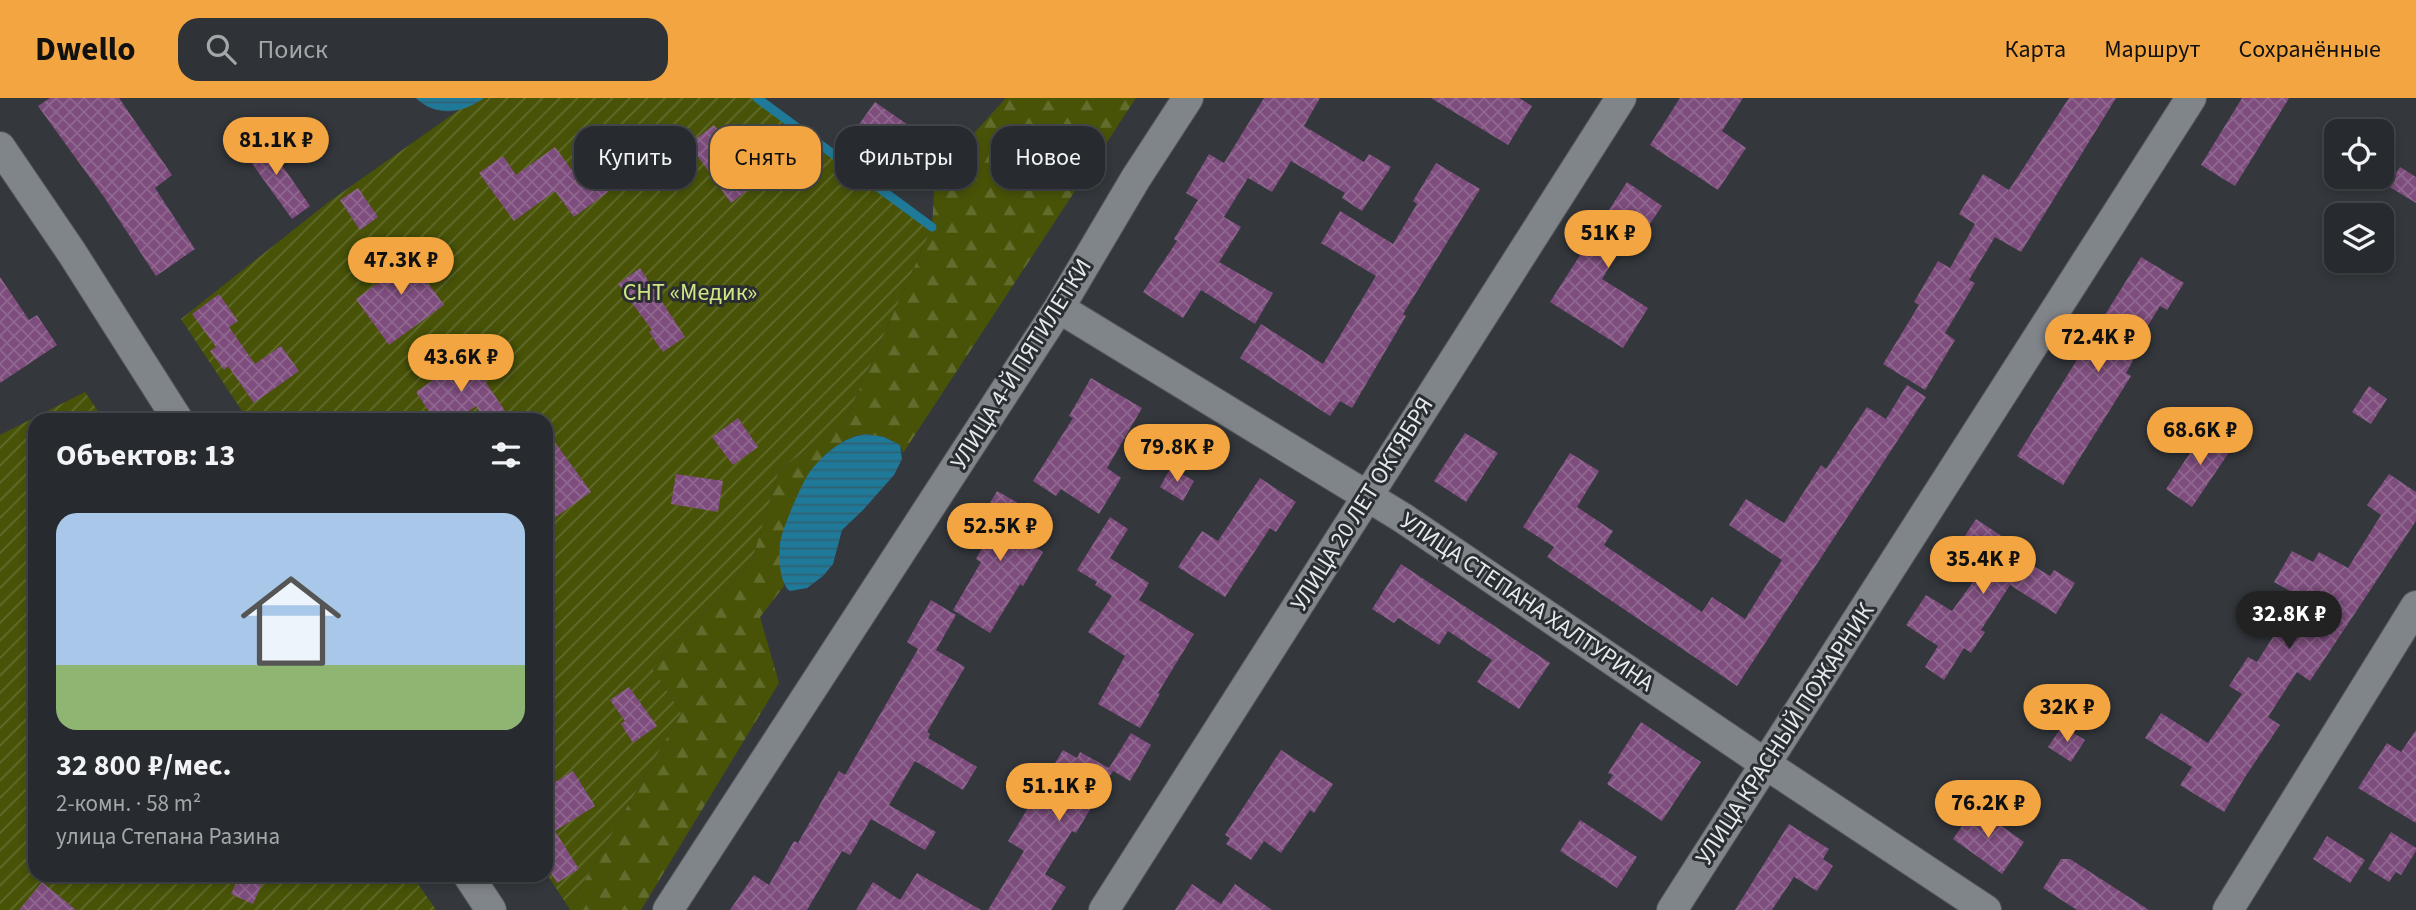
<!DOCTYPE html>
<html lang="ru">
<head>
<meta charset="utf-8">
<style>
  body { margin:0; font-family:"Source Sans 3",sans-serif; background:#2f3236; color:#f1f3f6; height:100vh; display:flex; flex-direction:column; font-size:26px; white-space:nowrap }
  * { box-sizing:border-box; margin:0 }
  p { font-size:23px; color:#a4a7aa }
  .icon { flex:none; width:38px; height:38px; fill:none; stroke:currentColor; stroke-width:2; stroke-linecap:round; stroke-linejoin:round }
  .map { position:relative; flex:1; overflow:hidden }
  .drawer { position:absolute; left:28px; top:315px; width:525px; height:469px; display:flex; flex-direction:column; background:#272a2e; border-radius:21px; box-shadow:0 4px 10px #0003,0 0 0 2px #43464a }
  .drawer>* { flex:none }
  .top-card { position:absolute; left:574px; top:28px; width:665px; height:63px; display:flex; gap:14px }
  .fabs { position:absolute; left:2324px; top:21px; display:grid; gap:14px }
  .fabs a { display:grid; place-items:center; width:70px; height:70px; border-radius:14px; background:#272a2e; box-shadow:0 4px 10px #0003,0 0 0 2px #43464a; font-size:35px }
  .price { position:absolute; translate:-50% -60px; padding:0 16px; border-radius:24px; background:#f2a541; color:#111; font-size:23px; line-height:46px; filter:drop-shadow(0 2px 4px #0008) }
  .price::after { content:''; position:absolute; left:50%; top:42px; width:21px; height:16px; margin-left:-10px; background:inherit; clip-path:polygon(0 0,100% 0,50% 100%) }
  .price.on { background:#222; color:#fff }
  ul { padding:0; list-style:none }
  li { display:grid; align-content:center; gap:14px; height:371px; padding:0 28px }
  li+li { border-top:2px solid #43464a }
  li span { display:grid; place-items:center; height:217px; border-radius:21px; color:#555 }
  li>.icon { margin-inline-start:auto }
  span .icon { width:126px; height:126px; fill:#fffc; stroke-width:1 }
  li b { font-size:30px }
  h2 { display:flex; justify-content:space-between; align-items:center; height:84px; padding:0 28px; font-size:30px }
  .pill { padding:0 24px; border-radius:21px; background:#272a2e; box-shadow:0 4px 10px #0003,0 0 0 2px #43464a; font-size:24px; line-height:63px }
  .pill.on { background:#f2a541; color:#111 }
  header { display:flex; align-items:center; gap:42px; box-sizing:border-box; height:98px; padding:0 35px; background:#f2a541; color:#111 }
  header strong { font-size:33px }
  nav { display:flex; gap:38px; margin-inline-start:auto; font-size:24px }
  .search { width:490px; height:63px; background:#2f3236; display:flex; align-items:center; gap:18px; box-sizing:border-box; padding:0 24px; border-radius:21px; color:#a4a7aa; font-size:26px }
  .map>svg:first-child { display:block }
</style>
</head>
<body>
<header>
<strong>Dwello</strong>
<div class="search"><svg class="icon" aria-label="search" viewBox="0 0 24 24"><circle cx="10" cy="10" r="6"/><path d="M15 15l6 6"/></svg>Поиск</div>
<nav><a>Карта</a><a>Маршрут</a><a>Сохранённые</a></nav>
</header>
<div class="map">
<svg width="2416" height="812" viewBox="0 0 2416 812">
  <defs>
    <pattern id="forest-firs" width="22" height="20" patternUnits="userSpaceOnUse" patternTransform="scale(1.75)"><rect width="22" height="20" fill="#485308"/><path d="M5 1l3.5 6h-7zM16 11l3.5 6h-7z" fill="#626c2c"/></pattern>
    <pattern id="garden-furrows" width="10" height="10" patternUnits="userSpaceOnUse" patternTransform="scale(1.75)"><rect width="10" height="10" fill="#485308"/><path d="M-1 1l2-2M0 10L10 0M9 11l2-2" fill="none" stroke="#626c2c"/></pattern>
    <pattern id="water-rules" width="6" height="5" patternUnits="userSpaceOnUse" patternTransform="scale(1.75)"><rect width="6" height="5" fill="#1f7999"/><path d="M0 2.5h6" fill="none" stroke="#306274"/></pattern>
    <pattern id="building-cross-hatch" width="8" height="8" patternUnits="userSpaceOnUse" patternTransform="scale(1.75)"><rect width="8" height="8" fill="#7e4d7d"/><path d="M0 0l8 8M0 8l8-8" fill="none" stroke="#906790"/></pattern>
  </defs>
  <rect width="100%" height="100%" fill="#34383d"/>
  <!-- forest -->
  <path fill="url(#forest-firs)" d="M 1006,0 L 1136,0 L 903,355 L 900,347 L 884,339 L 858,337 L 844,343 L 825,357 L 809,375 L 780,445 L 784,488 L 760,519 L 779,585 L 641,812 L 570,812 L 569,810 L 681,615 L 653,571 L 752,462 L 779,372 L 844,325 L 932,129 L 935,78 Z"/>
  <!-- garden -->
  <path fill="url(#garden-furrows)" d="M 476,0 L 757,0 L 932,129 L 844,325 L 779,372 L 752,462 L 653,571 L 681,615 L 569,810 L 546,775 L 546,322 L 248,322 L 181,221 L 330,103 Z
    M 85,294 L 104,322 L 35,322 L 35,777 L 412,777 L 436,812 L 0,812 L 0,337 Z"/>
  <!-- water -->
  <path fill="url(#water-rules)" d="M 416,0 L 484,0 C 462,16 436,19 416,0 Z
    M 867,336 L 884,339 L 900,347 L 902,361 L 894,377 L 863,412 L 842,432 L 833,466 L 823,478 L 807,490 L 790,493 C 779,485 779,459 780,446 C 781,433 801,387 809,375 C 822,357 844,338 867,336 Z"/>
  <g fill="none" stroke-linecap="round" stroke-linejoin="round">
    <!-- stream -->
    <path stroke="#1f7999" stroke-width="9" d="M 757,0 L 932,129"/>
  </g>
  <!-- building -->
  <path fill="url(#building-cross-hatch)" d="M 50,0 L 119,0 L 172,77 L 155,90 L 195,151 L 156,178 L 104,99 L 38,8 Z
    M 1264,0 L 1320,0 L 1304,28 L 1364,64 L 1369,56 L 1391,69 L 1362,113 L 1342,100 L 1345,95 L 1291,63 L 1272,94 L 1248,80 L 1224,119 L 1241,129 L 1219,164 L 1273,195 L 1255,226 L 1201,192 L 1183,220 L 1143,194 L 1177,143 L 1174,141 L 1198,102 L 1186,95 L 1209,56 L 1224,65 Z
    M 1431,0 L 1519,0 L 1532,8 L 1508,47 Z
    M 1680,0 L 1743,0 L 1722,33 L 1746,50 L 1718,92 L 1650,47 Z
    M 2069,0 L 2116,0 L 2021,154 L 1995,139 L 1969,182 L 1975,185 L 1945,235 L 1955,242 L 1925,292 L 1883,266 L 1919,207 L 1914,204 L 1938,163 L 1950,170 L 1975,126 L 1959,116 L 1983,76 L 2009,92 Z
    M 2242,0 L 2289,0 L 2235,88 L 2201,67 Z
    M 875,4 L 921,36 L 893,76 L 847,43 Z
    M 714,27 L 757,85 L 731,105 L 689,46 Z
    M 262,38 L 310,108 L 292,121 L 243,53 Z
    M 555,49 L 580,83 L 594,73 L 608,94 L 574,119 L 555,93 L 514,123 L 479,75 L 503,58 L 516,77 Z
    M 1436,65 L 1480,91 L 1403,216 L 1406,218 L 1352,310 L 1340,303 L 1330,318 L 1240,260 L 1261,226 L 1323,266 L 1376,178 L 1321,145 L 1340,113 L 1393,146 L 1417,106 L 1413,103 Z
    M 2400,69 L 2416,79 L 2416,105 L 2388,88 Z
    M 1627,84 L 1662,108 L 1635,148 L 1626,142 L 1602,181 L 1648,210 L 1623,250 L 1550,204 Z
    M 358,90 L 378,119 L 360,132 L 340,102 Z
    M 414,146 L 427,165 L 418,171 L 444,207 L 389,247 L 356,201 L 389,177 L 387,164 Z
    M 2141,159 L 2184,185 L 2167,212 L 2160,208 L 2128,260 L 2133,263 L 2126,275 L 2131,278 L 2063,387 L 2017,358 Z
    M 640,170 L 685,239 L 663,254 L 649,234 L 652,232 L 618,186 Z
    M 0,179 L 29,222 L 37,217 L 57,247 L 0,285 Z
    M 219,196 L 238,223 L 229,229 L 255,266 L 281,248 L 299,273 L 254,305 L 228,268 L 224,272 L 210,253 L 216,249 L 192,216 Z
    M 470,256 L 488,281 L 485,283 L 511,322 L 485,322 L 476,308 L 456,322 L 435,322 L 416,294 Z
    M 1091,280 L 1142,310 L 1107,370 L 1121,380 L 1099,416 L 1061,391 L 1056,398 L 1033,383 L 1073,320 L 1069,318 Z
    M 1907,287 L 1926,299 L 1737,588 L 1547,459 L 1554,449 L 1523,429 L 1570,355 L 1599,373 L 1577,409 L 1613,433 L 1604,447 L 1702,514 L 1712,499 L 1745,521 L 1782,462 L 1729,427 L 1746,401 L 1784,425 L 1821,367 L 1826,371 L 1867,309 L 1886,321 Z
    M 2369,288 L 2387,301 L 2371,326 L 2352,314 Z
    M 738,320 L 758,349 L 733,367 L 712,339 Z
    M 2205,329 L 2234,347 L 2192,409 L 2166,391 L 2194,349 L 2193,348 Z
    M 546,332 L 591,394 L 546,426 Z
    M 1465,335 L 1498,355 L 1466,404 L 1434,383 Z
    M 1171,369 L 1194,383 L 1183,403 L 1160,389 Z
    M 676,376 L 723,383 L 718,414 L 671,406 Z
    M 2389,376 L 2416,394 L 2416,423 L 2310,583 L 2297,574 L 2268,619 L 2280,627 L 2245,679 L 2224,714 L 2180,687 L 2192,669 L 2145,640 L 2161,615 L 2208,645 L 2242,596 L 2229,588 L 2248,559 L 2257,564 L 2299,498 L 2274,484 L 2292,453 L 2313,464 L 2319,454 L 2348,470 L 2381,417 L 2367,407 Z
    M 1260,380 L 1296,404 L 1276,434 L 1270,430 L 1225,499 L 1178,469 L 1202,433 L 1218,443 Z
    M 997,393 L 1037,416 L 1022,442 L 1043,454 L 1023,488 L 1020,486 L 990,535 L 953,512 L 981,464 L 976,461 L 995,427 L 982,419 Z
    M 1110,419 L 1128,431 L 1110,460 L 1149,485 L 1139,502 L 1194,536 L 1158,595 L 1160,596 L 1140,630 L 1098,606 L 1125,558 L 1088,534 L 1112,498 L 1095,487 L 1097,484 L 1077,472 Z
    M 1976,421 L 2015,447 L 2011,454 L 2050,478 L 2054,472 L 2075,485 L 2056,516 L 2010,487 L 1981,532 L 1985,534 L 1971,555 L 1964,550 L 1944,582 L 1925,569 L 1938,548 L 1906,527 L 1926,497 L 1952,513 L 1978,477 L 1951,459 Z
    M 1401,466 L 1550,565 L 1519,611 L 1477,584 L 1492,562 L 1448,533 L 1439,547 L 1398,520 L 1394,525 L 1372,511 Z
    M 931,502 L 956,517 L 936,552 L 965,569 L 927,634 L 930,636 L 928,640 L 977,669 L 963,692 L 915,663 L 889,707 L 936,734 L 925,752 L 871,721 L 850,757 L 842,753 L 807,812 L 730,812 L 754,777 L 769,787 L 794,743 L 798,745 L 839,673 L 845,677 L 918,551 L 907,544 Z
    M 629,589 L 657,628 L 633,645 L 621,626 L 625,623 L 610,602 Z
    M 1641,624 L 1701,664 L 1662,723 L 1607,686 L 1613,677 L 1608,675 Z
    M 2062,628 L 2085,642 L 2071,664 L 2048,649 Z
    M 2416,632 L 2416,725 L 2358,690 L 2387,645 L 2401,654 Z
    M 1131,635 L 1151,647 L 1130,683 L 1110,671 L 1113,673 L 1076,735 L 1072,733 L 1045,776 L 1066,789 L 1051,812 L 988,812 L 1024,753 L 1008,743 L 1063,652 L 1077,660 L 1080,654 L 1109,670 Z
    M 1281,652 L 1333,686 L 1314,715 L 1310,712 L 1281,755 L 1264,743 L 1251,762 L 1226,746 L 1230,740 L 1225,737 Z
    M 573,673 L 595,708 L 555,733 L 579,771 L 557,785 L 546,767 L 546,690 Z
    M 1975,709 L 2024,744 L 2002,776 L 1953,741 Z
    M 1580,722 L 1637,759 L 1617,790 L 1560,753 Z
    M 1789,726 L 1829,751 L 1823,761 L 1833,768 L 1817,793 L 1794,779 L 1772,812 L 1735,812 Z
    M 2391,734 L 2416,750 L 2416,753 L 2401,777 L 2396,774 L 2389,784 L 2368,771 Z
    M 2327,738 L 2365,762 L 2350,785 L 2313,761 Z
    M 2061,761 L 2070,761 L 2149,812 L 2077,812 L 2043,790 Z
    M 917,775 L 981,812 L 856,812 L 873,784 L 900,802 Z
    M 240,777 L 262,786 L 253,806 L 231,796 Z
    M 42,784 L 76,812 L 19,812 Z
    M 1192,786 L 1221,806 L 1235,786 L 1272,812 L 1175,812 Z"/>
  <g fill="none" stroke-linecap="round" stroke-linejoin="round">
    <defs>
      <path id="minor" d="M 0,49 L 72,155 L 178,322
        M 1059,210 L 1403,420 L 1767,667 L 1986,812
        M 468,777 L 491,812
        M 668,812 L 1059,210 L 1136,80 L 1188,0
        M 1104,812 L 1621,0
        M 1672,812 L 2191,0
        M 2228,812 L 2416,508"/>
    </defs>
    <!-- minor casing -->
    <use href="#minor" stroke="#55575c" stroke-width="32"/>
    <!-- minor -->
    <use href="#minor" stroke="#80858a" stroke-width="30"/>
  </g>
  <g text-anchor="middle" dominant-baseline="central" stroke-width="6" stroke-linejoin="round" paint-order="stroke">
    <!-- park labels -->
    <g font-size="24" fill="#d2e685" stroke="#2a2e32">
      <text x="690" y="194">СНТ «Медик»</text>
    </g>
    <!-- street labels -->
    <g font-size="24" fill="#e6e8eb" stroke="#2a2e32">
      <text transform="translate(1021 266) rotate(-58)">УЛИЦА 4-Й ПЯТИЛЕТКИ</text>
      <text transform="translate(1362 406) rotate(-58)">УЛИЦА 20 ЛЕТ ОКТЯБРЯ</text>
      <text transform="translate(1527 504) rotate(34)">УЛИЦА СТЕПАНА ХАЛТУРИНА</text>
      <text transform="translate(1785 636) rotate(-57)">УЛИЦА КРАСНЫЙ ПОЖАРНИК</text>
    </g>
  </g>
</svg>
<div class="fabs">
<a><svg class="icon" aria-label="locate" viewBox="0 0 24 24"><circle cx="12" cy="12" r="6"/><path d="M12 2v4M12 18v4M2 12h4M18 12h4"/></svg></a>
<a><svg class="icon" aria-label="layers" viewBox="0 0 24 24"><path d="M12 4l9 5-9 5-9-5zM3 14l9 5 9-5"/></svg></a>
</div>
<b class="price" style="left:276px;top:79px">81.1K ₽</b>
<b class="price" style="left:1608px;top:172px">51K ₽</b>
<b class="price" style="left:401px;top:199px">47.3K ₽</b>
<b class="price" style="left:2098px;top:276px">72.4K ₽</b>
<b class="price" style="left:461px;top:296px">43.6K ₽</b>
<b class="price" style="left:2200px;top:369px">68.6K ₽</b>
<b class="price" style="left:1177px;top:386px">79.8K ₽</b>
<b class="price" style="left:1000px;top:465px">52.5K ₽</b>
<b class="price" style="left:1983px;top:498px">35.4K ₽</b>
<b class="price on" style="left:2289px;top:553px">32.8K ₽</b>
<b class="price" style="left:2067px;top:646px">32K ₽</b>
<b class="price" style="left:1059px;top:725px">51.1K ₽</b>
<b class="price" style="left:1988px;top:742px">76.2K ₽</b>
<div class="top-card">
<a class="pill">Купить</a>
<a class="pill on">Снять</a>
<a class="pill">Фильтры</a>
<a class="pill">Новое</a>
</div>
<section class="drawer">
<h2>Объектов: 13<svg class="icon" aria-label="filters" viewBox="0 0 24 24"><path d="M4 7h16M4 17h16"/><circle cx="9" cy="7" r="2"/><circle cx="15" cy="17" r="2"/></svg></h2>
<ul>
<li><span style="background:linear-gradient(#a9c7e8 70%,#8fb573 0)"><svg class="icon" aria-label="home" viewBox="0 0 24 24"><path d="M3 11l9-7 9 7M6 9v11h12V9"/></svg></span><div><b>32 800 ₽/мес.</b><p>2-комн. · 58 m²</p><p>улица Степана Разина</p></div></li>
</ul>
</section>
</div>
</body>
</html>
